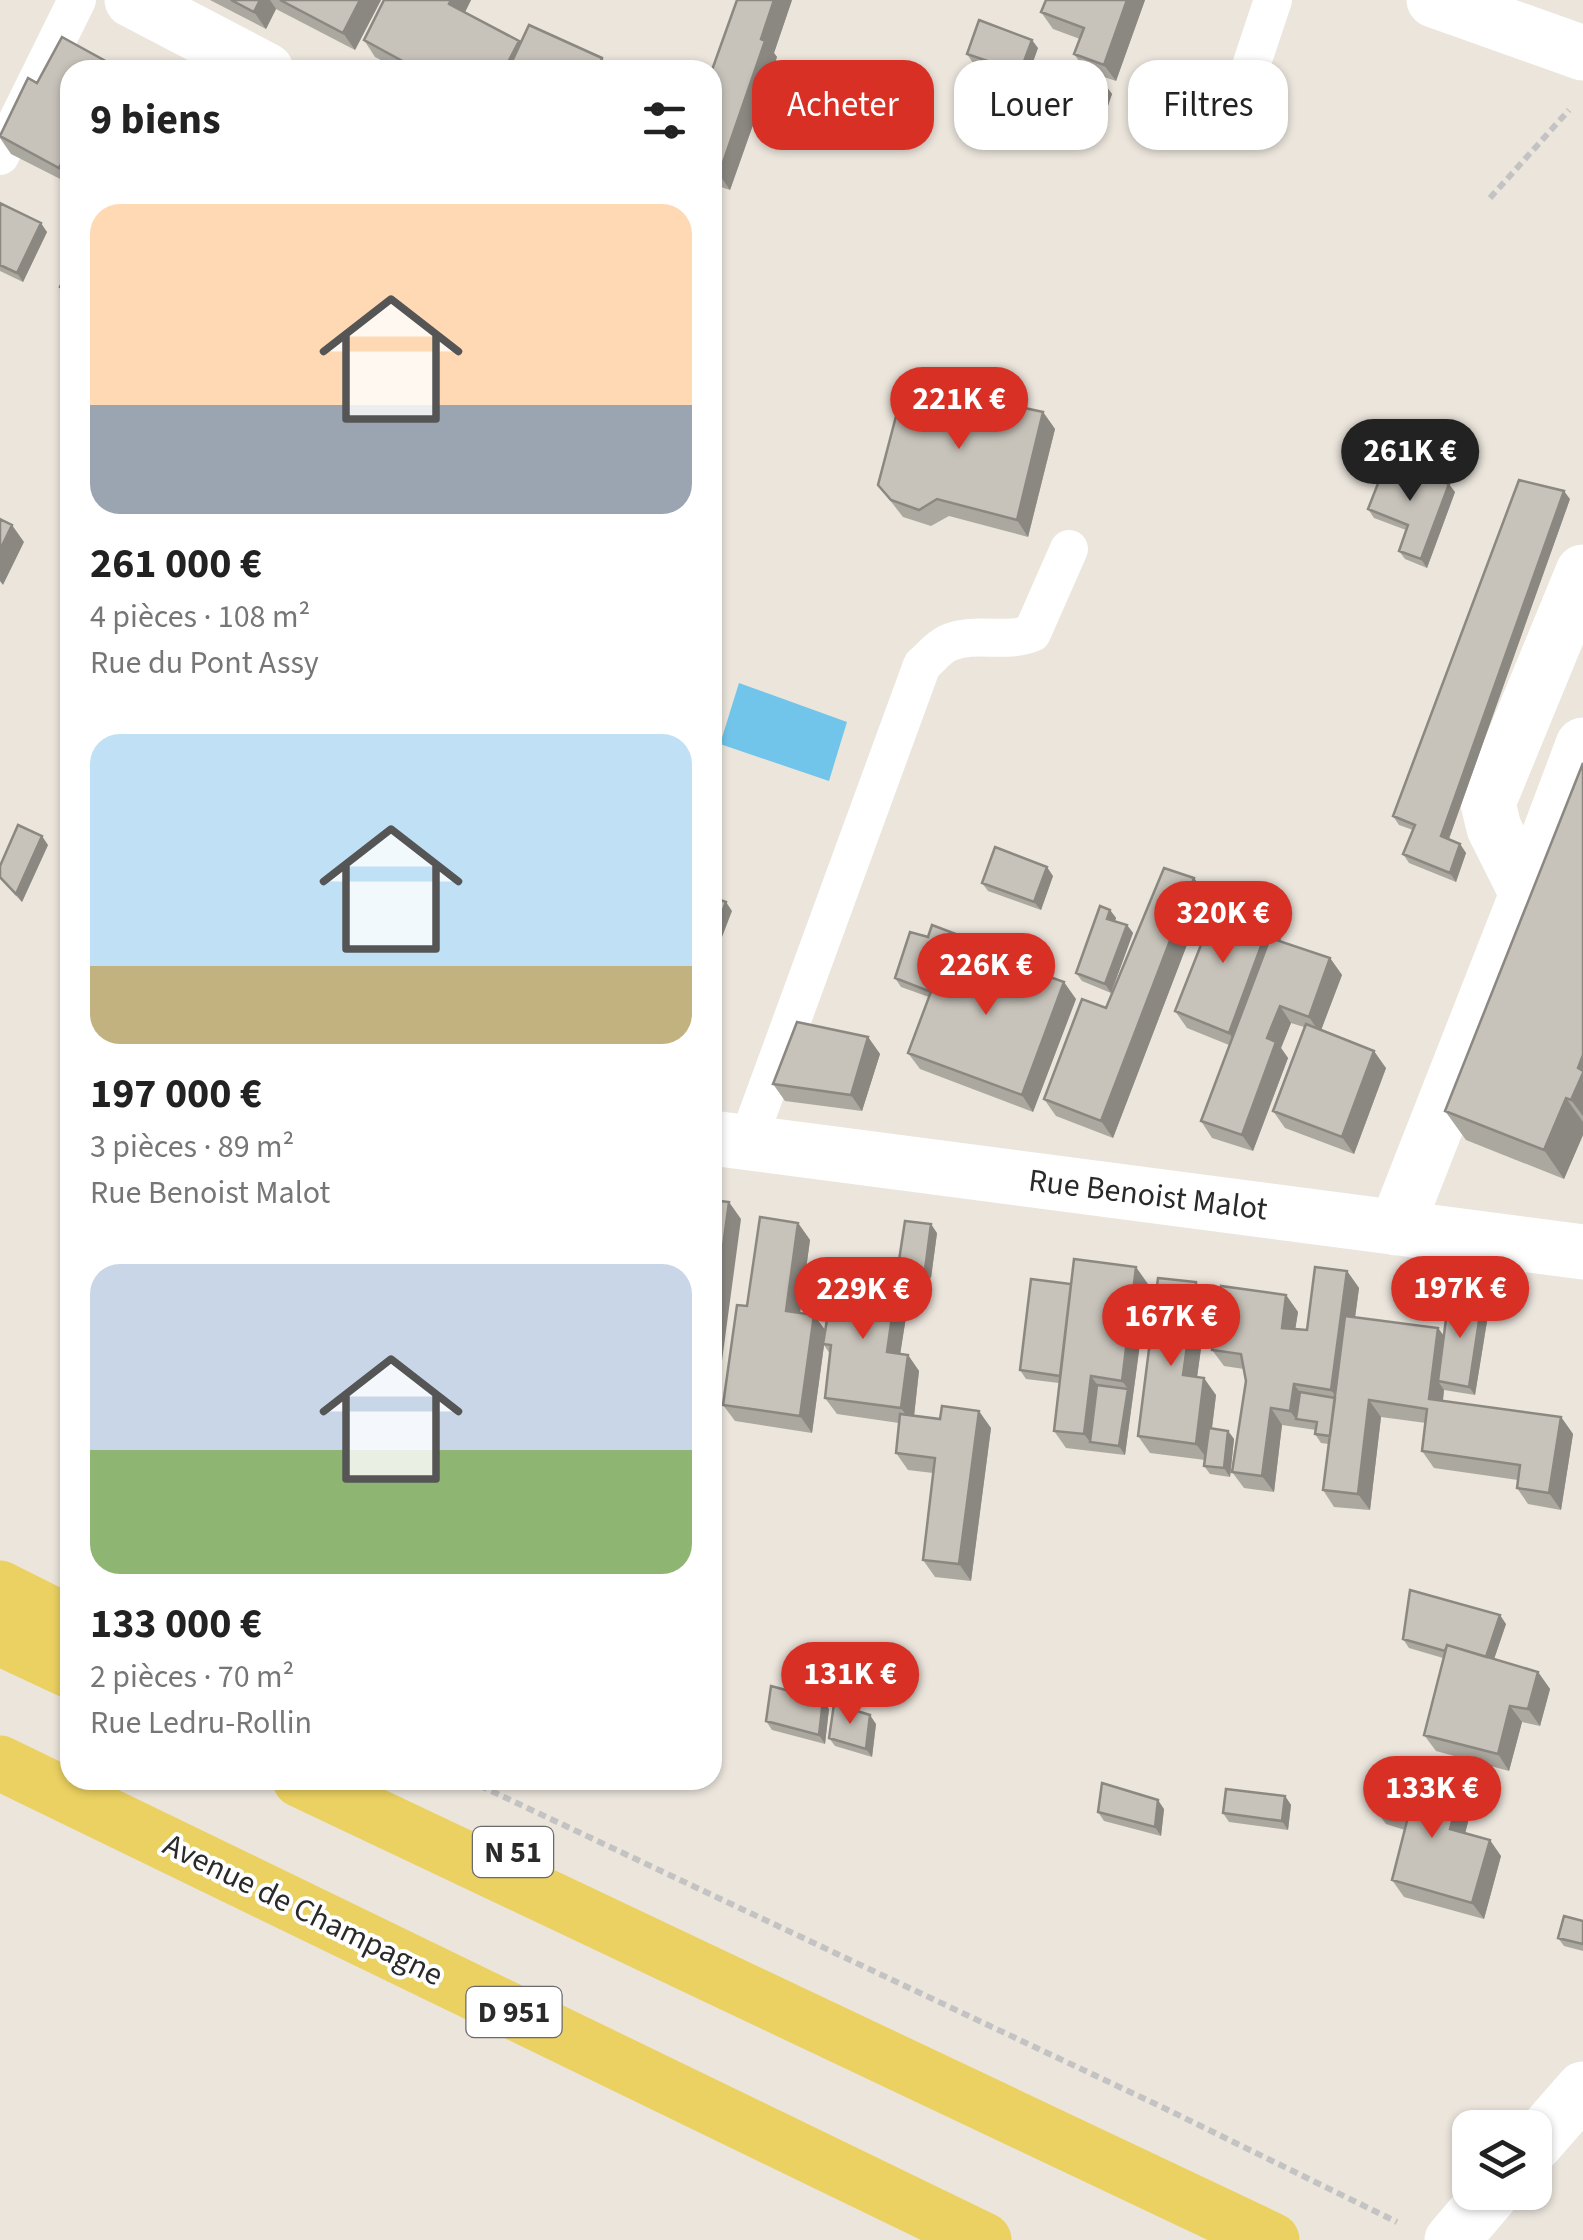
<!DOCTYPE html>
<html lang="fr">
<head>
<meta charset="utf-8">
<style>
  body { margin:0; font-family:"Source Sans 3",sans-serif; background:#f2f2f2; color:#222; height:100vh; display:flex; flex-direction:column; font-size:38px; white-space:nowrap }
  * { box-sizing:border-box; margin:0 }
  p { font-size:32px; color:#767676 }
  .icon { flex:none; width:55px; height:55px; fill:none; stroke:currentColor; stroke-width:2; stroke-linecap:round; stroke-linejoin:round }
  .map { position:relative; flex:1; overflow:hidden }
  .panel { position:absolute; left:60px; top:60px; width:662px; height:1730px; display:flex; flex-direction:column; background:#fff; border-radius:30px; box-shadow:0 2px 8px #0004 }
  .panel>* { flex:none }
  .guide { position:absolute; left:752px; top:60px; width:680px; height:90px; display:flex; gap:20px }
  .tools { position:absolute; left:1452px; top:2110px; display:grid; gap:20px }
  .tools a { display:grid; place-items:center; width:100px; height:100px; border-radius:20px; background:#fff; box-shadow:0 2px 8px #0004; font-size:50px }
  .price { position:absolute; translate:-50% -85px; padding:0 22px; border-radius:35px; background:#d93025; color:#fff; font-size:32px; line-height:65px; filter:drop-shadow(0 2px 5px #0008) }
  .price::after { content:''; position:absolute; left:50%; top:60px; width:30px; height:22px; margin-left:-15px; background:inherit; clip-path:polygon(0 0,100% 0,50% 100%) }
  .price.current { background:#222; color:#fff }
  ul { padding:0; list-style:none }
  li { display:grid; align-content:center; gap:20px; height:530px; padding:0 30px }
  li span { display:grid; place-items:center; height:310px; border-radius:30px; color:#555 }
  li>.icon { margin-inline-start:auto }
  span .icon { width:180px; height:180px; fill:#fffc; stroke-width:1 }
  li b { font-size:42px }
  h2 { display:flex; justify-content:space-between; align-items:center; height:120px; padding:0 30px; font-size:42px }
  .pill { padding:0 35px; border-radius:30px; background:#fff; box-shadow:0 2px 8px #0004; font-size:35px; line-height:90px }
  .pill.current { background:#d93025; color:#fff }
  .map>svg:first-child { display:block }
</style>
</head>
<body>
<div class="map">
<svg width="1583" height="2240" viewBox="0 0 1583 2240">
  <rect width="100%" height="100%" fill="#ebe5dc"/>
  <!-- water -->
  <path fill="#72c5ea" d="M 739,683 L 847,722 L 829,781 L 720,744 Z"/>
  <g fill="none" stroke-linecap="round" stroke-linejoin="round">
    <!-- path -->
    <path stroke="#c3c3c3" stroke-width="6" stroke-dasharray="8 5" stroke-linecap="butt" d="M 1490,198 L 1569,110
      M 468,1780 L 1162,2107 L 1397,2222"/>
    <!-- service -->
    <path stroke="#fff" stroke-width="38" d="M 1251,66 L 1273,0
      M 0,156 L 77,0
      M 747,1143 L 922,665 C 930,658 939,647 948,643 C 976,631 1005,644 1032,633 L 1069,549"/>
    <!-- minor -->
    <path stroke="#fff" stroke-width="55" d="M 132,0 L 266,70
      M 1434,0 L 1583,53
      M 1527,894 L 1583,745
      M 712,1138 L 1583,1252
      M 1396,1228 L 1527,894 L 1494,828 L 1488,803 L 1583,572
      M 1535,2144 L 1583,2089
      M 1452,2240 L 1493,2192"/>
    <!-- primary -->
    <path stroke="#ebd161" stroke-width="55" d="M 0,1588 L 70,1623
      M 0,1638 L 70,1671
      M 0,1763 L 984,2240
      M 300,1780 L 1272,2240"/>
  </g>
  <!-- wall -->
  <path fill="#aba8a0" d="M 210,0 L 381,0 L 355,50 L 276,9 L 266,29 Z
    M 384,0 L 471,0 L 465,12 L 521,43 L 611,70 L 400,70 L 375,57 L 364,40 Z
    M 792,0 L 774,53 L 777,57 L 730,190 L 712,184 L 712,70 Z
    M 1145,0 L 1116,81 L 1086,71 L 1074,54 L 1080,39 L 1053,29 L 1041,12 Z
    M 1038,48 L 1026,81 L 973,63 L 967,54 Z
    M 70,70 L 70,184 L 11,154 L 0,138 L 37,83 Z
    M 1106,86 L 1112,94 L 1103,120 L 1068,104 L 1062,96 Z
    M 0,203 L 47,232 L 23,282 L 0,271 Z
    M 70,266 L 70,298 L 66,296 L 60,287 Z
    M 1043,412 L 1055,429 L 1028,537 L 949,516 L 931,526 L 903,517 L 878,485 Z
    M 1455,492 L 1427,568 L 1405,559 L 1399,551 L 1406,530 L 1374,518 L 1368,509 Z
    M 1570,499 L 1449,839 L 1460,844 L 1466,853 L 1456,882 L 1409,863 L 1403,854 L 1413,830 L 1399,825 L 1393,816 Z
    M 1583,763 L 1583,1135 L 1564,1179 L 1466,1140 L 1445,1111 Z
    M 48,845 L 22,902 L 0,879 L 0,866 Z
    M 1053,876 L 1041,910 L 988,891 L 982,883 Z
    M 1194,878 L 1206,895 L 1113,1138 L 1056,1116 L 1044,1099 Z
    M 1110,910 L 1116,918 L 1115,921 L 1127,925 L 1133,933 L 1111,993 L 1082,981 L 1076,973 Z
    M 1271,919 L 1282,935 L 1280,942 L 1330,958 L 1342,975 L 1321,1030 L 1386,1068 L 1354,1154 L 1285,1128 L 1273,1111 L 1304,1027 L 1291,1023 L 1281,1048 L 1288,1058 L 1253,1151 L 1212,1138 L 1201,1121 L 1229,1045 L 1187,1028 L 1175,1011 Z
    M 961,936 L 967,947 L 1076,999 L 1033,1112 L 920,1069 L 908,1053 L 929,997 L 901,987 L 895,978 L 928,937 Z
    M 868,1037 L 880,1054 L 862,1111 L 785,1101 L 773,1084 Z
    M 798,1223 L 810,1240 L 800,1313 L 814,1315 L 825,1330 L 909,1298 L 900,1354 L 908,1355 L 919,1371 L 914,1416 L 991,1428 L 971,1581 L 935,1577 L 923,1560 L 933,1473 L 908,1470 L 896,1453 L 899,1423 L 837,1414 L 825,1398 L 830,1354 L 824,1345 L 812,1433 L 735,1421 L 723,1405 L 747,1306 Z
    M 937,1233 L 931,1278 L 904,1275 L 898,1267 Z
    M 1347,1271 L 1359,1288 L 1355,1317 L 1438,1328 L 1444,1336 L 1489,1309 L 1475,1395 L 1444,1390 L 1443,1401 L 1561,1417 L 1573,1434 L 1561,1510 L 1528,1504 L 1517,1488 L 1518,1480 L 1434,1468 L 1422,1451 L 1426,1423 L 1381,1417 L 1370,1510 L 1334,1507 L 1323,1490 L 1329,1444 L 1321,1443 L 1315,1434 L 1316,1430 L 1282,1425 L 1274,1492 L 1244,1488 L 1232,1472 L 1246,1381 L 1244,1369 L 1224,1366 L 1212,1350 L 1286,1295 L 1298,1312 L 1295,1329 L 1307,1330 Z
    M 1196,1282 L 1208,1298 L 1197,1377 L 1216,1395 L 1212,1428 L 1228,1431 L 1234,1439 L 1230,1477 L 1210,1474 L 1204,1466 L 1205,1460 L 1150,1453 L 1138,1436 Z
    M 1071,1284 L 1148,1284 L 1125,1455 L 1066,1448 L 1054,1431 L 1059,1383 L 1026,1379 L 1020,1370 Z
    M 1506,1624 L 1494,1659 L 1538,1672 L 1550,1689 L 1540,1726 L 1522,1722 L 1509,1771 L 1436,1751 L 1424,1735 L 1443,1658 L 1409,1648 L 1403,1639 Z
    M 829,1709 L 825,1744 L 772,1730 L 766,1721 Z
    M 876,1724 L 872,1757 L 835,1746 L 829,1738 Z
    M 1285,1796 L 1291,1805 L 1288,1830 L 1229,1822 L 1223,1813 Z
    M 1374,1808 L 1470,1814 L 1465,1833 L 1501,1856 L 1484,1919 L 1404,1897 L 1392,1880 L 1405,1830 L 1386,1824 Z
    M 1164,1809 L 1161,1836 L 1104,1821 L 1098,1812 Z
    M 1583,1921 L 1583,1951 L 1564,1946 L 1558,1938 Z"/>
  <!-- shaded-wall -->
  <path fill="#8b8882" d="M 260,0 L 270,0 L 276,9 L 266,29 L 254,12 Z
    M 360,0 L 381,0 L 355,50 L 343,33 Z
    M 451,0 L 471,0 L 461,20 L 449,4 Z
    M 774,0 L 792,0 L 774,53 L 777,57 L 730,190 L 719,174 Z
    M 1127,0 L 1145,0 L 1116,81 L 1104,65 Z
    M 1032,40 L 1038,48 L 1026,81 L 1020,72 Z
    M 519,41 L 531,58 L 525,70 L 504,70 Z
    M 602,58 L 611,70 L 597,70 Z
    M 1106,86 L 1112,94 L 1103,120 L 1097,111 Z
    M 70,146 L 70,183 L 59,168 Z
    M 41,223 L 47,232 L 23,282 L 17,273 Z
    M 1043,412 L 1055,429 L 1028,537 L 1017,520 Z
    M 1449,484 L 1455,492 L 1427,568 L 1421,559 Z
    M 1564,491 L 1570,499 L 1447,844 L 1441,836 Z
    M 12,525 L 24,542 L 3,585 L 0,581 L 0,550 Z
    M 42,836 L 48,845 L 22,902 L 16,894 Z
    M 1460,844 L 1466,853 L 1456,882 L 1450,873 Z
    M 1047,867 L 1053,876 L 1041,910 L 1034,902 Z
    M 1194,878 L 1206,895 L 1113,1138 L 1101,1121 Z
    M 726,902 L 732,911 L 712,963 L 712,938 Z
    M 1110,910 L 1116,918 L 1113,927 L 1107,919 Z
    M 1271,919 L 1282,935 L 1240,1050 L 1229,1033 Z
    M 1127,925 L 1133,933 L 1111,993 L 1105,984 Z
    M 1330,958 L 1342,975 L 1320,1033 L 1309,1017 Z
    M 1064,982 L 1076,999 L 1033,1112 L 1022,1095 Z
    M 1280,1006 L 1291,1023 L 1281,1048 L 1288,1058 L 1253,1151 L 1242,1135 L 1267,1038 Z
    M 868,1037 L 880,1054 L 862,1111 L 851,1095 Z
    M 1374,1051 L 1386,1068 L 1354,1154 L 1342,1137 Z
    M 1583,1055 L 1583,1116 L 1571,1100 L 1578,1068 Z
    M 1566,1098 L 1583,1122 L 1583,1135 L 1564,1179 L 1544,1150 Z
    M 729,1202 L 741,1219 L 717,1398 L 712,1391 L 712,1328 Z
    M 798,1223 L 810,1240 L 798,1328 L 786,1311 Z
    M 931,1224 L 937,1233 L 931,1278 L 925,1270 Z
    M 1136,1267 L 1148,1284 L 1125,1455 L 1119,1446 L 1128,1389 L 1122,1381 Z
    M 1347,1271 L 1359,1288 L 1338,1445 L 1337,1398 L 1331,1390 Z
    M 897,1281 L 909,1298 L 898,1368 L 887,1352 Z
    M 1196,1282 L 1208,1298 L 1195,1392 L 1183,1375 Z
    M 1286,1295 L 1298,1312 L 1293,1344 L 1282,1328 Z
    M 1482,1301 L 1489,1309 L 1475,1395 L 1469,1387 Z
    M 814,1315 L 826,1331 L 812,1433 L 800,1416 Z
    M 1438,1328 L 1450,1345 L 1438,1381 L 1444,1390 L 1441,1415 L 1429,1399 Z
    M 908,1355 L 919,1371 L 913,1425 L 901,1408 Z
    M 1091,1376 L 1103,1393 L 1090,1442 L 1084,1434 Z
    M 1204,1378 L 1216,1395 L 1208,1460 L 1196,1444 Z
    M 1294,1384 L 1306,1401 L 1296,1419 L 1290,1411 Z
    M 1369,1400 L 1381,1417 L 1370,1510 L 1358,1494 Z
    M 1271,1408 L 1282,1425 L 1274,1492 L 1262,1476 Z
    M 979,1411 L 991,1428 L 971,1581 L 959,1564 Z
    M 1561,1417 L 1573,1434 L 1561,1510 L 1549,1493 Z
    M 1228,1431 L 1234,1439 L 1230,1477 L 1224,1468 Z
    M 1500,1615 L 1506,1624 L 1490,1671 L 1484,1663 Z
    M 1538,1672 L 1550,1689 L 1540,1726 L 1528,1709 Z
    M 823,1700 L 829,1709 L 825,1744 L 819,1735 Z
    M 1510,1706 L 1522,1722 L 1509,1771 L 1498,1754 Z
    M 870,1715 L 876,1724 L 872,1757 L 866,1749 Z
    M 1285,1796 L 1291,1805 L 1288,1830 L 1282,1821 Z
    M 1458,1798 L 1470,1814 L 1462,1846 L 1450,1829 Z
    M 1158,1800 L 1164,1809 L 1161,1836 L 1155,1827 Z
    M 1490,1840 L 1501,1856 L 1484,1919 L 1472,1903 Z"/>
  <!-- building -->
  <path fill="#c7c3ba" stroke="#8b8882" stroke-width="2.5" d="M 231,0 L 260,0 L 254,12 Z
    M 280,0 L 360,0 L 343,33 Z
    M 384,0 L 451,0 L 449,4 L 519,41 L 504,70 L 419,70 L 364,40 Z
    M 737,0 L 774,0 L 761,39 L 765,41 L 719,174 L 712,172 L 712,70 Z
    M 1046,0 L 1127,0 L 1104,65 L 1074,54 L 1084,28 L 1041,12 Z
    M 979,20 L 1032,40 L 1020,72 L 967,54 Z
    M 529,25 L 602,58 L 597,70 L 508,70 Z
    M 62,37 L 111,64 L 108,70 L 70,70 L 70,146 L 59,168 L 0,136 L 28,78 L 37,83 Z
    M 1068,73 L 1106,86 L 1097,111 L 1062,96 Z
    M 0,203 L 41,223 L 17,273 L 0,265 Z
    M 70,266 L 70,292 L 60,287 Z
    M 905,382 L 1043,412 L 1017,520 L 937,499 L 919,510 L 891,500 L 878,485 Z
    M 1393,463 L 1449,484 L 1421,559 L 1399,551 L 1408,525 L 1368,509 L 1384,468 Z
    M 1519,480 L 1564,491 L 1441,836 L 1460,844 L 1450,873 L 1403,854 L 1415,825 L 1393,816 Z
    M 0,519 L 12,525 L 0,550 Z
    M 1583,763 L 1583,1055 L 1578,1068 L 1583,1071 L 1583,1073 L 1571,1100 L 1566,1098 L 1544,1150 L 1445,1111 Z
    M 18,825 L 42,836 L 16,894 L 0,877 L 0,866 Z
    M 995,847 L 1047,867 L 1034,902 L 982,883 Z
    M 1164,868 L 1194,878 L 1101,1121 L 1044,1099 L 1082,999 L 1106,1008 Z
    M 712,897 L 726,902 L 712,938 Z
    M 1219,899 L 1271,919 L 1229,1033 L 1175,1011 Z
    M 1100,906 L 1110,910 L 1107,919 L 1127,925 L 1105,984 L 1076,973 Z
    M 932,925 L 961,936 L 958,944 L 950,941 L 931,992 L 895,978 L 910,932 L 928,937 Z
    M 1270,938 L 1330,958 L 1309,1017 L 1280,1006 L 1267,1038 L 1276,1042 L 1242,1135 L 1201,1121 Z
    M 950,941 L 1064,982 L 1022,1095 L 908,1053 Z
    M 797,1022 L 868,1037 L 851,1095 L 773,1084 Z
    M 1306,1024 L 1374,1051 L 1342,1137 L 1273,1111 Z
    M 712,1200 L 729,1202 L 712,1328 Z
    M 760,1217 L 798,1223 L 786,1311 L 814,1315 L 800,1416 L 723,1405 L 737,1305 L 747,1306 Z
    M 905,1221 L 931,1224 L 925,1270 L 898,1267 Z
    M 1074,1259 L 1136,1267 L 1122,1381 L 1091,1376 L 1084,1434 L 1054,1431 Z
    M 1315,1267 L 1347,1271 L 1331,1390 L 1294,1384 L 1290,1411 L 1271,1408 L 1262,1476 L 1232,1472 L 1246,1381 L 1241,1354 L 1212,1350 L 1221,1286 L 1286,1295 L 1282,1328 L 1307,1330 Z
    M 835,1271 L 897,1281 L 887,1352 L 908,1355 L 901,1408 L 825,1398 L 831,1345 L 823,1344 Z
    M 1158,1278 L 1196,1282 L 1183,1375 L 1204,1378 L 1196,1444 L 1138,1436 Z
    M 1031,1279 L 1071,1284 L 1060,1376 L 1020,1370 Z
    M 1449,1296 L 1482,1301 L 1469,1387 L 1438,1381 Z
    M 1345,1316 L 1438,1328 L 1429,1399 L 1561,1417 L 1549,1493 L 1517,1488 L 1520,1465 L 1422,1451 L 1427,1409 L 1369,1400 L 1358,1494 L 1323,1490 Z
    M 1097,1385 L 1128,1389 L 1119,1446 L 1090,1442 Z
    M 1300,1392 L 1335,1398 L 1330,1436 L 1315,1434 L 1317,1422 L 1296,1419 Z
    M 942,1406 L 979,1411 L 959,1564 L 923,1560 L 935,1458 L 896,1453 L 900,1414 L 940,1419 Z
    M 1209,1428 L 1228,1431 L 1224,1468 L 1204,1466 Z
    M 1410,1590 L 1500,1615 L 1486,1657 L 1447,1645 L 1445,1651 L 1403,1639 Z
    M 1447,1645 L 1538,1672 L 1528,1709 L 1510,1706 L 1498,1754 L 1424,1735 Z
    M 771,1686 L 823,1700 L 819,1735 L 766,1721 Z
    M 834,1704 L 870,1715 L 866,1749 L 829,1738 Z
    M 1378,1774 L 1458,1798 L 1450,1829 L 1490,1840 L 1472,1903 L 1392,1880 L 1408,1817 L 1374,1808 Z
    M 1102,1783 L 1158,1800 L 1155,1827 L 1098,1812 Z
    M 1226,1789 L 1285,1796 L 1282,1821 L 1223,1813 Z
    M 1564,1916 L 1583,1921 L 1583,1944 L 1558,1938 Z"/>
  <g text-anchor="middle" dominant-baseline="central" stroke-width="8" stroke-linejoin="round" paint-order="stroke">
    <!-- shield labels -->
    <g fill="#fff" stroke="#6a6a6a" stroke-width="2.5">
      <rect x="473" y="1827" width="80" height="50" rx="8"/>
      <rect x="466.5" y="1987" width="95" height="50" rx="8"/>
    </g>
    <g font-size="30" font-weight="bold" fill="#2a2a2a">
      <text x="513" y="1852">N 51</text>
      <text x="514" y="2012">D 951</text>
    </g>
    <!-- street labels -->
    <g font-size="32" fill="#2a2a2a" stroke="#fff">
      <text transform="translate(1148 1195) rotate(7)">Rue Benoist Malot</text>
      <text transform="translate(303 1910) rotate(26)">Avenue de Champagne</text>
    </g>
  </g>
</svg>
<div class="tools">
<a><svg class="icon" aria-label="layers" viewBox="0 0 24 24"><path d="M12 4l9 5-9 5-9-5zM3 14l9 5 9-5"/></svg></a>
</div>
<b class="price" style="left:959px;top:452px">221K €</b>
<b class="price current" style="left:1410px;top:504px">261K €</b>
<b class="price" style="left:1223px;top:966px">320K €</b>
<b class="price" style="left:986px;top:1018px">226K €</b>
<b class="price" style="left:1460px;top:1341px">197K €</b>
<b class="price" style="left:863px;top:1342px">229K €</b>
<b class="price" style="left:1171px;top:1369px">167K €</b>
<b class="price" style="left:850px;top:1727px">131K €</b>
<b class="price" style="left:1432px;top:1841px">133K €</b>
<div class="guide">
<a class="pill current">Acheter</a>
<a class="pill">Louer</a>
<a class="pill">Filtres</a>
</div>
<section class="panel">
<h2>9 biens<svg class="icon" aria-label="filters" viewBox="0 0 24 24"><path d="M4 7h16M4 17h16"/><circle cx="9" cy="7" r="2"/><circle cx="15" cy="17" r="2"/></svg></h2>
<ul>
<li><span style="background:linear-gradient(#ffd9b3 65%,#9aa5b1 0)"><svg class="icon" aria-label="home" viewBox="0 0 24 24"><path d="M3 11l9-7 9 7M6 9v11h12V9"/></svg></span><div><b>261 000 €</b><p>4 pièces · 108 m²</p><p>Rue du Pont Assy</p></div></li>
<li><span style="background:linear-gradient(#bfe0f5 75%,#c2b280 0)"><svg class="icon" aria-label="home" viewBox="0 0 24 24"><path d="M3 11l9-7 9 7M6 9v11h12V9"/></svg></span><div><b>197 000 €</b><p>3 pièces · 89 m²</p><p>Rue Benoist Malot</p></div></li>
<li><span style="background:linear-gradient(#c9d6e8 60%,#8fb573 0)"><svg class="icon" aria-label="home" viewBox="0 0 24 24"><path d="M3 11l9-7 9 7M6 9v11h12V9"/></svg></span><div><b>133 000 €</b><p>2 pièces · 70 m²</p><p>Rue Ledru-Rollin</p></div></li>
</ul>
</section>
</div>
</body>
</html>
